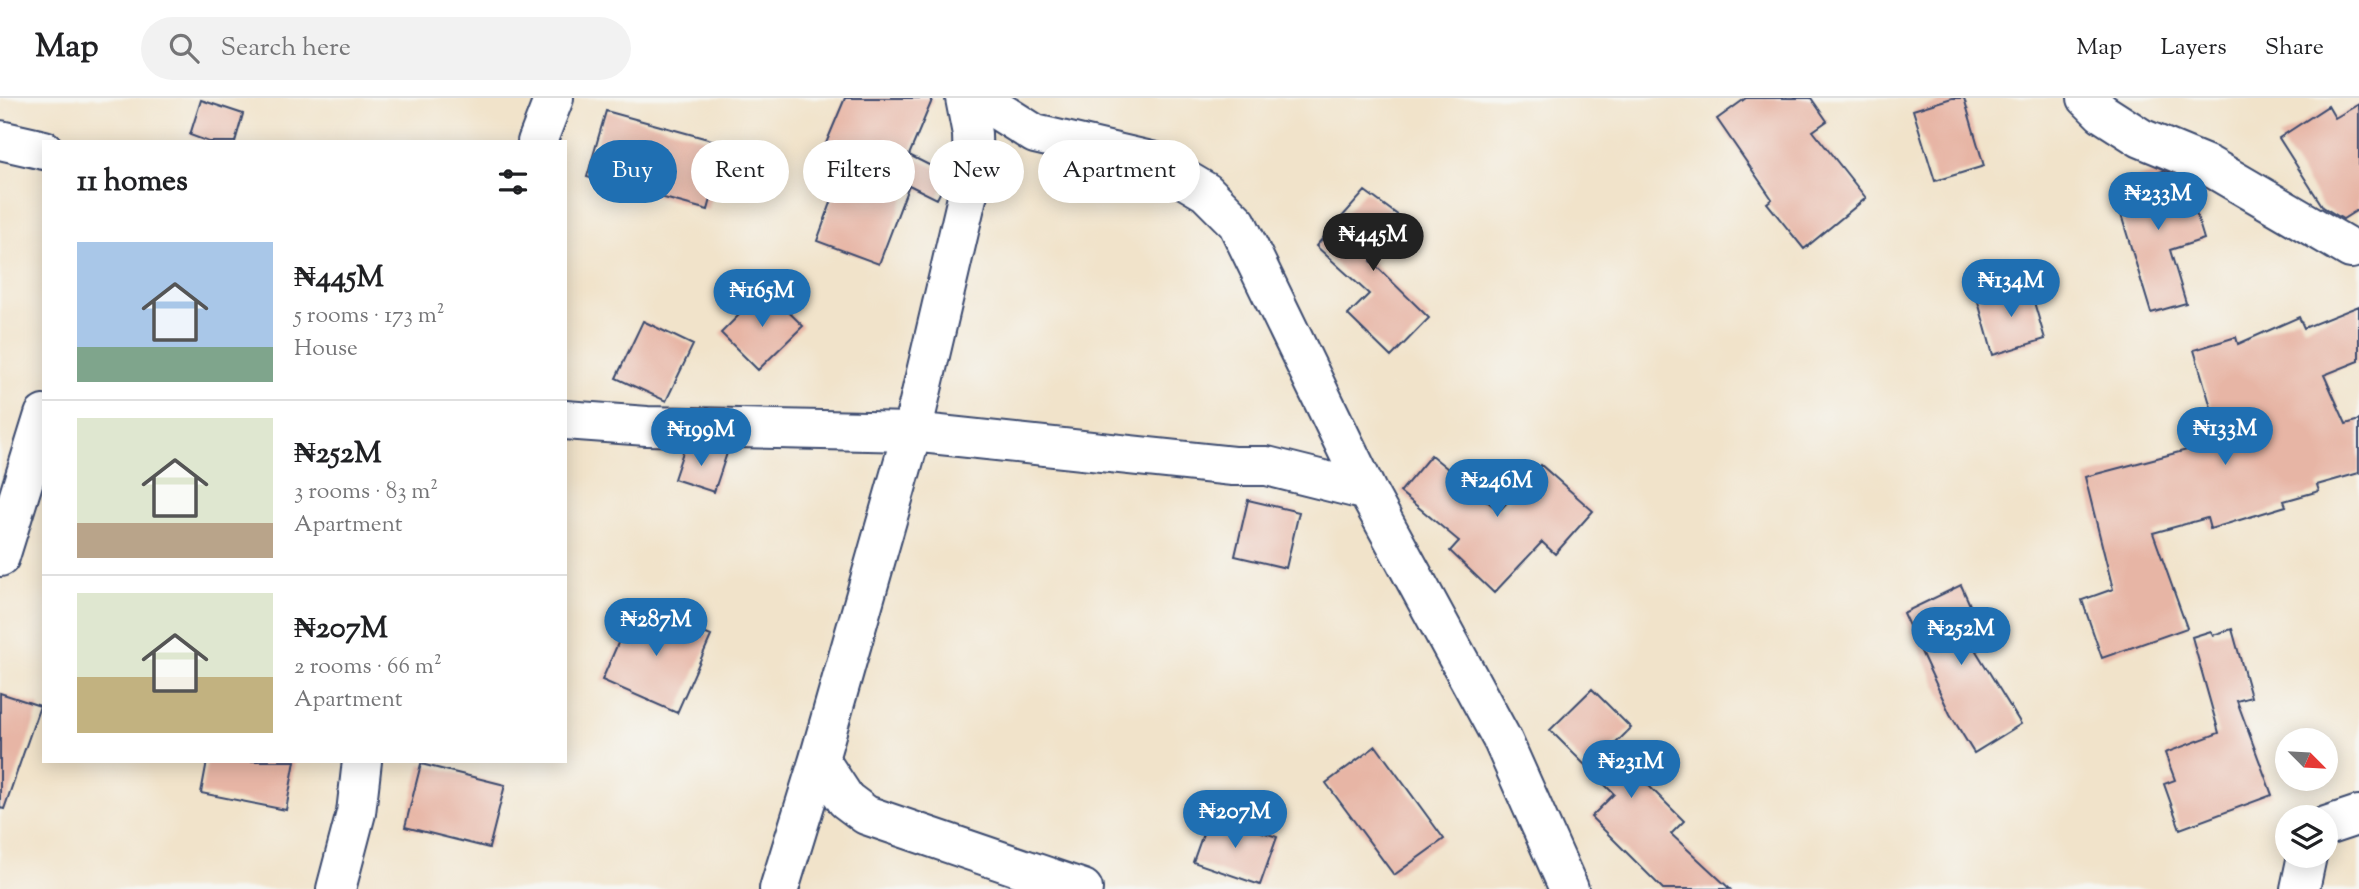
<!DOCTYPE html>
<html lang="en">
<head>
<meta charset="utf-8">
<style>
  body { margin:0; font-family:"Sorts Mill Goudy",serif; background:#f2f2f2; color:#202124; height:100vh; display:flex; flex-direction:column; font-size:26px; white-space:nowrap }
  * { box-sizing:border-box; margin:0 }
  p { font-size:23px; color:#757577 }
  .icon { flex:none; width:38px; height:38px; fill:none; stroke:currentColor; stroke-width:2; stroke-linecap:round; stroke-linejoin:round }
  .map { position:relative; flex:1; overflow:hidden }
  .drawer { position:absolute; left:42px; top:42px; width:525px; height:623px; display:flex; flex-direction:column; background:#fff; border-radius:0px; box-shadow:0 4px 18px #0003 }
  .drawer>* { flex:none }
  .top-card { position:absolute; left:588px; top:42px; width:665px; height:63px; display:flex; gap:14px }
  .needle { width:46px; rotate:114deg }
  .buttons { position:absolute; left:2275px; top:630px; display:grid; gap:14px }
  .buttons a { display:grid; place-items:center; width:63px; height:63px; border-radius:50%; background:#fff; box-shadow:0 4px 18px #0003; font-size:35px }
  .price { position:absolute; translate:-50% -60px; padding:0 16px; border-radius:24px; background:#1f6fb2; color:#fff; font-size:23px; line-height:46px; filter:drop-shadow(0 2px 4px #0008) }
  .price::after { content:''; position:absolute; left:50%; top:42px; width:21px; height:16px; margin-left:-10px; background:inherit; clip-path:polygon(0 0,100% 0,50% 100%) }
  .price.on { background:#222; color:#fff }
  ul { padding:0; list-style:none }
  li { display:flex; align-items:center; gap:21px; height:175px; padding:0 35px }
  li+li { border-top:2px solid #e0e0e0 }
  li span { display:grid; place-items:center; flex:none; width:196px; height:140px; border-radius:0px; color:#555 }
  li>.icon { margin-inline-start:auto }
  span .icon { width:84px; height:84px; fill:#fffc; stroke-width:1 }
  li b { font-size:30px }
  h2 { display:flex; justify-content:space-between; align-items:center; height:84px; padding:0 35px; font-size:30px }
  .chip { padding:0 24px; border-radius:32px; background:#fff; box-shadow:0 4px 18px #0003; font-size:24px; line-height:63px }
  .chip.on { background:#1f6fb2; color:#fff }
  header { display:flex; align-items:center; gap:42px; box-sizing:border-box; height:98px; padding:0 35px; background:#fff; border-bottom:2px solid #e0e0e0 }
  header strong { font-size:33px }
  nav { display:flex; gap:38px; margin-inline-start:auto; font-size:24px }
  .search { width:490px; height:63px; background:#f2f2f2; display:flex; align-items:center; gap:18px; box-sizing:border-box; padding:0 24px; border-radius:38px; color:#757577; font-size:26px }
  .map>svg:first-child { display:block }
</style>
</head>
<body>
<header>
<strong>Map</strong>
<div class="search"><svg class="icon" aria-label="search" viewBox="0 0 24 24"><circle cx="10" cy="10" r="6"/><path d="M15 15l6 6"/></svg>Search here</div>
<nav><a>Map</a><a>Layers</a><a>Share</a></nav>
</header>
<div class="map">
<svg width="2359" height="791" viewBox="0 0 2359 791">
  <rect width="100%" height="100%" fill="#f6f6f2"/>
  <filter id="ink" filterUnits="userSpaceOnUse"><feTurbulence type="fractalNoise" baseFrequency=".0143" numOctaves="2"/><feDisplacementMap in="SourceGraphic" scale="14" xChannelSelector="R" yChannelSelector="G"/><feConvolveMatrix kernelMatrix="1 2 1 2 8 2 1 2 1" color-interpolation-filters="sRGB"/></filter>
  <filter id="wash" filterUnits="userSpaceOnUse"><feTurbulence type="fractalNoise" baseFrequency=".00686" numOctaves="4" result="noise"/><feDisplacementMap in="SourceGraphic" scale="28" xChannelSelector="R" yChannelSelector="G"/><feGaussianBlur stdDeviation="1.57" result="paint"/><feColorMatrix in="noise" values="0 0 0 0 0 0 0 0 0 0 0 0 0 0 0 0 0 1.4 0 .05"/><feComposite in="paint" operator="in"/></filter>
  <g filter="url(#wash)">
    <rect width="100%" height="100%" fill="#f1e3ca"/>
    <g id="blocks">
      <!-- building -->
      <path fill="#e7b5a5" d="M 845,0 L 933,0 L 909,57 L 949,77 L 937,101 L 909,87 L 879,166 L 817,143 L 843,72 L 819,62 Z
        M 1746,0 L 1811,0 L 1827,23 L 1813,33 L 1866,100 L 1804,151 L 1767,105 L 1772,101 L 1717,21 Z
        M 1952,0 L 1964,0 L 1984,68 L 1935,83 L 1913,12 Z
        M 201,2 L 243,16 L 235,44 L 209,44 L 190,37 Z
        M 2359,6 L 2359,111 L 2343,121 L 2323,109 L 2279,40 L 2328,8 L 2335,20 Z
        M 606,13 L 726,46 L 708,112 L 587,79 Z
        M 2163,73 L 2186,82 L 2204,141 L 2170,152 L 2186,205 L 2151,215 L 2112,87 Z
        M 1365,93 L 1403,121 L 1371,163 L 1429,220 L 1391,259 L 1348,217 L 1369,196 L 1316,148 Z
        M 2028,184 L 2045,241 L 1993,257 L 1977,200 Z
        M 765,191 L 803,228 L 758,272 L 721,235 Z
        M 2359,208 L 2359,263 L 2324,277 L 2346,326 L 2359,322 L 2359,375 L 2317,387 L 2319,393 L 2284,403 L 2286,408 L 2210,431 L 2207,420 L 2153,435 L 2187,530 L 2102,560 L 2082,502 L 2113,491 L 2085,379 L 2221,343 L 2194,252 L 2236,239 L 2238,246 L 2299,219 L 2304,230 Z
        M 643,223 L 693,247 L 666,303 L 616,280 Z
        M 684,351 L 728,352 L 714,394 L 674,381 Z
        M 1431,357 L 1493,408 L 1496,406 L 1501,411 L 1541,367 L 1593,413 L 1555,456 L 1542,444 L 1494,495 L 1450,453 L 1459,443 L 1400,394 Z
        M 1248,402 L 1299,414 L 1286,470 L 1235,458 Z
        M 1961,487 L 1988,547 L 1976,553 L 2021,626 L 1974,655 L 1950,616 L 1903,515 Z
        M 635,506 L 711,538 L 677,615 L 602,582 Z
        M 2232,531 L 2251,599 L 2237,603 L 2272,697 L 2180,731 L 2164,686 L 2175,682 L 2165,655 L 2219,635 L 2192,539 L 2211,533 L 2213,537 Z
        M 1592,591 L 1631,630 L 1611,650 L 1684,723 L 1671,736 L 1730,791 L 1663,791 L 1591,719 L 1614,696 L 1550,632 Z
        M 0,595 L 40,608 L 4,711 L 0,710 Z
        M 1376,648 L 1444,741 L 1394,777 L 1326,685 Z
        M 207,663 L 295,663 L 286,712 L 201,695 Z
        M 421,666 L 505,687 L 489,750 L 405,729 Z
        M 1210,716 L 1277,739 L 1260,787 L 1193,764 Z"/>
    </g>
  </g>
  <g filter="url(#ink)">
    <use href="#blocks" fill-opacity="0" stroke="#3b4a6e" stroke-width="2"/>
    <g fill="none" stroke-linecap="round" stroke-linejoin="round">
      <defs>
        <path id="street" d="M 978,0 L 1035,36 L 1155,64 L 1206,94 L 1237,125 L 1367,393 L 1503,643 L 1569,791
          M 2087,0 L 2102,15 L 2141,40 L 2209,68 L 2351,151
          M 0,42 L 44,52
          M 537,44 L 554,0
          M 565,322 L 647,328 L 912,334 L 1233,368 L 1267,368 L 1367,393
          M 0,459 L 44,317
          M 819,661 L 846,702 L 866,717 L 1083,791
          M 2326,728 L 2359,717
          M 336,791 L 356,715 L 362,663
          M 779,791 L 819,661 L 912,334 L 973,74 L 972,36 L 965,0
          M 2300,791 L 2307,758"/>
      </defs>
      <!-- street casing -->
      <use href="#street" stroke="#3b4a6e" stroke-width="42"/>
      <!-- street -->
      <use href="#street" stroke="#fff" stroke-width="38"/>
    </g>
  </g>
</svg>
<div class="buttons">
<a><svg class="needle" viewBox="-14 -14 28 28"><path d="M0-13l5 13h-10z" fill="#e53935"/><path d="M0 13l5-13h-10z" fill="#757577"/></svg></a>
<a><svg class="icon" aria-label="layers" viewBox="0 0 24 24"><path d="M12 4l9 5-9 5-9-5zM3 14l9 5 9-5"/></svg></a>
</div>
<b class="price" style="left:2158px;top:134px">₦233M</b>
<b class="price on" style="left:1373px;top:175px">₦445M</b>
<b class="price" style="left:2011px;top:221px">₦134M</b>
<b class="price" style="left:762px;top:231px">₦165M</b>
<b class="price" style="left:2225px;top:369px">₦133M</b>
<b class="price" style="left:701px;top:370px">₦199M</b>
<b class="price" style="left:1497px;top:421px">₦246M</b>
<b class="price" style="left:656px;top:560px">₦287M</b>
<b class="price" style="left:1961px;top:569px">₦252M</b>
<b class="price" style="left:1631px;top:702px">₦231M</b>
<b class="price" style="left:1235px;top:752px">₦207M</b>
<div class="top-card">
<a class="chip on">Buy</a>
<a class="chip">Rent</a>
<a class="chip">Filters</a>
<a class="chip">New</a>
<a class="chip">Apartment</a>
</div>
<section class="drawer">
<h2>11 homes<svg class="icon" aria-label="filters" viewBox="0 0 24 24"><path d="M4 7h16M4 17h16"/><circle cx="9" cy="7" r="2"/><circle cx="15" cy="17" r="2"/></svg></h2>
<ul>
<li><span style="background:linear-gradient(#a9c7e8 75%,#7fa58c 0)"><svg class="icon" aria-label="home" viewBox="0 0 24 24"><path d="M3 11l9-7 9 7M6 9v11h12V9"/></svg></span><div><b>₦445M</b><p>5 rooms · 173 m²</p><p>House</p></div></li>
<li><span style="background:linear-gradient(#dfe7d0 75%,#b9a48a 0)"><svg class="icon" aria-label="home" viewBox="0 0 24 24"><path d="M3 11l9-7 9 7M6 9v11h12V9"/></svg></span><div><b>₦252M</b><p>3 rooms · 83 m²</p><p>Apartment</p></div></li>
<li><span style="background:linear-gradient(#dfe7d0 60%,#c2b280 0)"><svg class="icon" aria-label="home" viewBox="0 0 24 24"><path d="M3 11l9-7 9 7M6 9v11h12V9"/></svg></span><div><b>₦207M</b><p>2 rooms · 66 m²</p><p>Apartment</p></div></li>
</ul>
</section>
</div>
</body>
</html>
